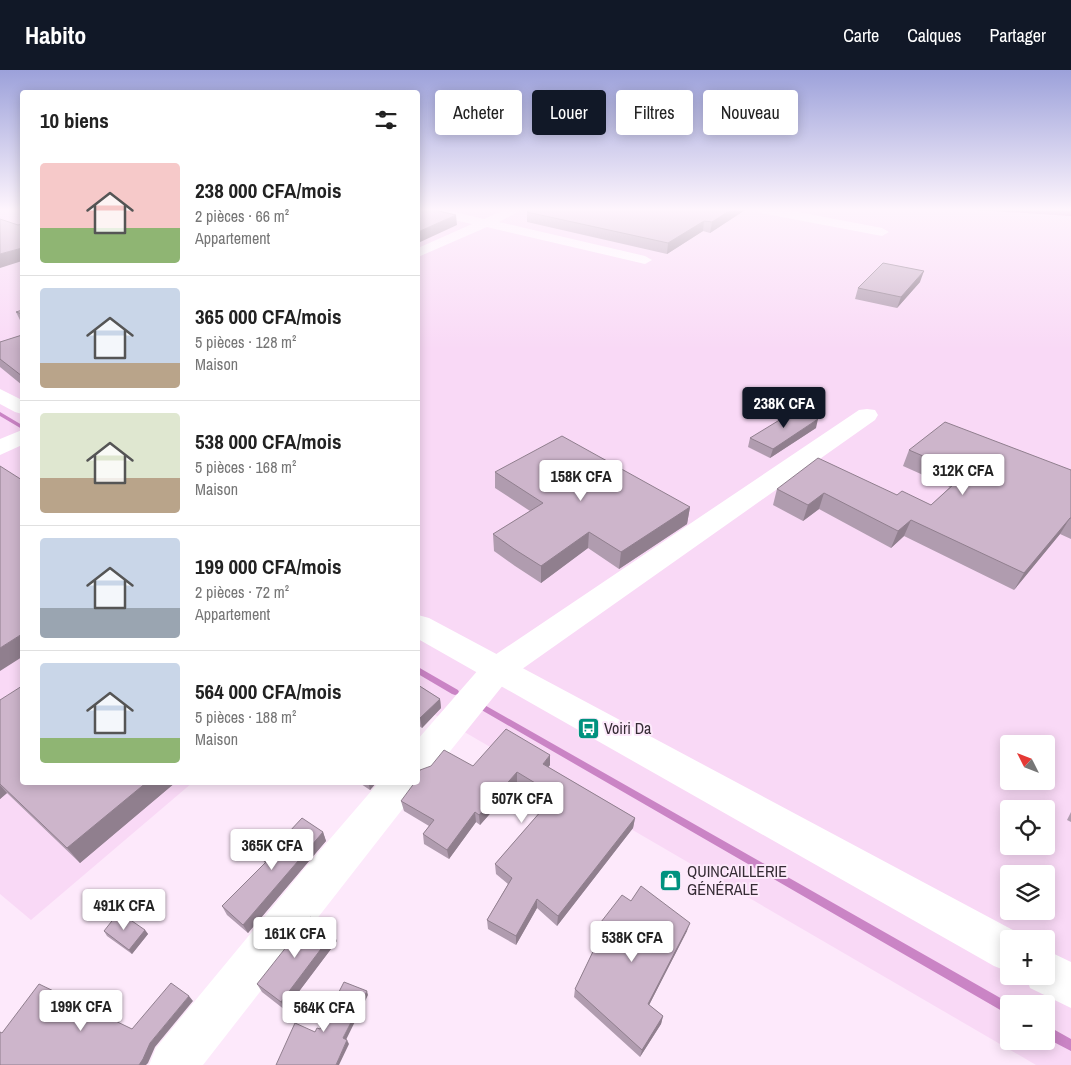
<!DOCTYPE html>
<html lang="fr">
<head>
<meta charset="utf-8">
<style>
  body { margin:0; font-family:"Archivo Narrow",sans-serif; background:#f2f2f2; color:#222; height:100vh; display:flex; flex-direction:column; font-size:19px; white-space:nowrap }
  * { box-sizing:border-box; margin:0 }
  p { font-size:16px; color:#767676 }
  .icon { flex:none; width:28px; height:28px; fill:none; stroke:currentColor; stroke-width:2; stroke-linecap:round; stroke-linejoin:round }
  .map { position:relative; flex:1; overflow:hidden }
  .panel { position:absolute; left:20px; top:20px; width:400px; height:695px; display:flex; flex-direction:column; background:#fff; border-radius:5px; box-shadow:0 2px 12px #0003 }
  .panel>* { flex:none }
  .top-card { position:absolute; left:435px; top:20px; width:475px; height:45px; display:flex; gap:10px }
  .needle { width:32px; rotate:312deg }
  .fabs { position:absolute; left:1000px; top:665px; display:grid; gap:10px }
  .fabs a { display:grid; place-items:center; width:55px; height:55px; border-radius:5px; background:#fff; box-shadow:0 2px 12px #0003; font-size:25px }
  .price { position:absolute; translate:-50% -42px; padding:0 11px; border-radius:5px; background:#fff; color:#222; font-size:16px; line-height:32px; filter:drop-shadow(0 1px 2px #0008) }
  .price::after { content:''; position:absolute; left:50%; top:30px; width:15px; height:11px; margin-left:-8px; background:inherit; clip-path:polygon(0 0,100% 0,50% 100%) }
  .price.active { background:#111827; color:#fff }
  ul { padding:0; list-style:none }
  li { display:flex; align-items:center; gap:15px; height:125px; padding:0 20px }
  li+li { border-top:1px solid #e0e0e0 }
  li span { display:grid; place-items:center; flex:none; width:140px; height:100px; border-radius:5px; color:#555 }
  li>.icon { margin-inline-start:auto }
  span .icon { width:60px; height:60px; fill:#fffc; stroke-width:1 }
  li b { font-size:21px }
  h2 { display:flex; justify-content:space-between; align-items:center; height:60px; padding:0 20px; font-size:21px }
  .chip { padding:0 18px; border-radius:5px; background:#fff; box-shadow:0 2px 12px #0003; font-size:18px; line-height:45px }
  .chip.active { background:#111827; color:#fff }
  header { display:flex; align-items:center; gap:30px; box-sizing:border-box; height:70px; padding:0 25px; background:#111827; color:#fff }
  header strong { font-size:24px }
  nav { display:flex; gap:28px; margin-inline-start:auto; font-size:18px }
  .map>svg:first-child { display:block }
</style>
</head>
<body>
<header>
<strong>Habito</strong>
<nav><a>Carte</a><a>Calques</a><a>Partager</a></nav>
</header>
<div class="map">
<svg width="1071" height="995" viewBox="0 0 1071 995">
  <rect width="100%" height="100%" fill="#fde9fb"/>
  <!-- built -->
  <path fill="#f9d9f6" fill-rule="evenodd" d="M 0,139 L 22,139 L 22,712 L 192,713 L 31,850 L 0,824 Z
    M 418,139 L 1071,139 L 1071,995 L 1036,995 L 418,635 ZM 1009,674 L 1046,674 L 1046,711 L 1009,711 ZM 1009,739 L 1046,739 L 1046,776 L 1009,776 ZM 1009,804 L 1046,804 L 1046,841 L 1009,841 ZM 1009,869 L 1046,869 L 1046,906 L 1009,906 ZM 1009,934 L 1046,934 L 1046,971 L 1009,971 Z"/>
  <!-- water -->
  <path fill="#ca84c5" d="M 958,139 L 1071,139 L 1071,146 Z"/>
  <g fill="none" stroke-linecap="round" stroke-linejoin="round">
    <!-- stream -->
    <path fill="#ca84c5" fill-rule="evenodd" d="M 0,342 L 22,355 L 22,359 L 0,346 Z
      M 418,597 L 458,620 L 459,622 L 458,624 L 455,625 L 452,624 L 418,604 Z
      M 481,633 L 1011,934 L 1009,934 L 1009,945 L 478,638 L 477,636 L 478,634 Z
      M 1046,955 L 1071,969 L 1071,981 L 1046,968 Z"/>
    <!-- minor -->
    <path fill="#fff" fill-rule="evenodd" d="M 418,139 L 442,139 L 484,149 L 506,139 L 523,139 L 499,152 L 645,186 L 652,190 L 645,194 L 487,157 L 418,187 L 418,178 L 472,154 L 419,142 Z
      M 755,139 L 783,139 L 882,158 L 889,162 L 882,166 L 761,143 Z
      M 867,339 L 875,340 L 878,345 L 875,350 L 508,609 L 431,705 L 419,709 L 420,712 L 415,723 L 203,995 L 149,995 L 156,978 L 299,805 L 379,712 L 418,712 L 418,669 L 486,591 L 859,340 Z
      M 22,360 L 22,375 L 0,385 L 0,369 Z"/>
    <!-- tertiary -->
    <path fill="#fff" fill-rule="evenodd" d="M 0,319 L 22,330 L 22,344 L 15,342 L 0,334 Z
      M 418,545 L 429,548 L 1024,866 L 1026,869 L 1009,869 L 1009,902 L 994,896 L 418,569 Z
      M 1046,880 L 1071,892 L 1071,938 L 1030,918 L 1026,906 L 1046,906 Z"/>
  </g>
  <!-- wall -->
  <path fill="#b09caf" d="M 745,140 L 710,163 L 703,161 L 667,184 L 527,152 L 527,142 Z
    M 920,212 L 897,238 L 855,229 L 858,218 Z
    M 22,240 L 22,254 L 16,242 Z
    M 22,265 L 22,315 L 0,297 L 0,272 Z
    M 816,358 L 770,388 L 748,377 L 750,368 Z
    M 909,380 L 1071,400 L 1071,469 L 1060,464 L 1014,520 L 904,466 L 891,478 L 819,439 L 803,451 L 773,435 L 777,419 L 897,425 L 931,435 L 950,417 L 903,396 Z
    M 495,402 L 690,437 L 687,454 L 619,499 L 588,478 L 541,513 L 515,496 L 494,481 L 493,464 L 530,441 L 495,418 Z
    M 418,615 L 440,629 L 441,638 L 422,658 L 418,655 Z
    M 0,630 L 22,712 L 176,712 L 80,793 L 7,723 L 0,729 Z
    M 550,695 L 548,697 L 635,748 L 633,758 L 557,856 L 537,838 L 516,875 L 488,859 L 487,850 L 508,814 L 496,804 L 495,794 L 549,732 L 517,713 L 480,755 L 476,752 L 449,789 L 424,774 L 423,764 L 429,756 L 404,741 L 401,731 L 473,696 Z
    M 358,712 L 377,712 L 370,720 Z
    M 1071,742 L 1071,752 L 1067,750 Z
    M 323,762 L 326,771 L 248,863 L 227,845 L 222,836 L 265,793 L 263,790 Z
    M 631,831 L 687,861 L 649,935 L 663,946 L 661,954 L 640,987 L 574,927 L 575,919 L 597,873 L 593,869 L 594,861 Z
    M 145,860 L 148,864 L 132,884 L 107,866 L 104,861 Z
    M 333,863 L 337,871 L 285,940 L 262,922 L 257,914 Z"/>
  <!-- shaded-wall -->
  <path fill="#907f8e" d="M 732,139 L 745,139 L 745,140 L 710,163 L 712,152 Z
    M 456,145 L 457,155 L 418,173 L 418,162 Z
    M 704,151 L 703,161 L 667,184 L 668,173 Z
    M 22,178 L 22,191 L 0,198 L 0,184 Z
    M 924,201 L 920,212 L 897,238 L 901,227 Z
    M 818,349 L 816,358 L 770,388 L 773,379 Z
    M 824,423 L 819,439 L 803,451 L 808,435 Z
    M 690,437 L 687,454 L 619,499 L 621,482 Z
    M 1070,448 L 1060,464 L 1014,520 L 1024,503 Z
    M 911,450 L 904,466 L 891,478 L 898,461 Z
    M 589,462 L 588,478 L 541,513 L 541,496 Z
    M 22,564 L 22,587 L 0,601 L 0,578 Z
    M 440,629 L 441,638 L 422,658 L 420,648 Z
    M 550,685 L 550,695 L 543,704 L 543,694 Z
    M 517,702 L 517,713 L 480,755 L 479,745 Z
    M 147,712 L 176,712 L 80,793 L 67,778 Z
    M 371,712 L 377,712 L 370,720 L 369,715 Z
    M 0,715 L 7,723 L 0,729 Z
    M 475,742 L 476,752 L 449,789 L 447,780 Z
    M 635,748 L 633,758 L 557,856 L 558,846 Z
    M 323,762 L 326,771 L 248,863 L 243,855 Z
    M 537,829 L 537,838 L 516,875 L 516,866 Z
    M 690,853 L 687,861 L 646,941 L 648,934 Z
    M 145,860 L 148,864 L 132,884 L 129,880 Z
    M 333,863 L 337,871 L 285,940 L 281,932 Z
    M 367,921 L 368,925 L 345,972 L 343,968 Z
    M 189,926 L 193,931 L 155,977 L 148,993 L 146,995 L 139,995 L 150,973 Z
    M 663,946 L 661,954 L 640,987 L 642,980 Z
    M 347,970 L 349,974 L 339,995 L 336,995 Z"/>
  <!-- building -->
  <path fill="#cdb5cb" stroke="#907f8e" d="M 418,139 L 430,139 L 456,145 L 418,162 Z
    M 532,139 L 732,139 L 712,152 L 704,151 L 668,173 L 527,142 Z
    M 0,149 L 18,155 L 22,154 L 22,178 L 0,184 Z
    M 883,193 L 924,201 L 901,227 L 858,218 Z
    M 22,240 L 22,244 L 16,242 Z
    M 22,265 L 22,306 L 0,289 L 0,272 Z
    M 796,340 L 818,349 L 773,379 L 750,368 Z
    M 945,352 L 1071,400 L 1071,448 L 1070,448 L 1024,503 L 911,450 L 898,461 L 824,423 L 808,435 L 777,419 L 818,388 L 897,425 L 902,421 L 931,435 L 965,404 L 909,380 Z
    M 562,366 L 690,437 L 621,482 L 589,462 L 541,496 L 514,479 L 493,464 L 543,433 L 495,402 Z
    M 0,396 L 22,410 L 22,564 L 0,578 Z
    M 418,615 L 440,629 L 420,648 L 418,647 Z
    M 22,616 L 22,712 L 147,712 L 67,778 L 0,714 L 0,630 Z
    M 506,659 L 550,685 L 543,694 L 635,748 L 558,846 L 537,829 L 516,866 L 487,850 L 512,808 L 495,794 L 555,725 L 517,702 L 479,745 L 475,742 L 447,780 L 423,764 L 434,750 L 401,731 L 415,712 L 418,712 L 418,706 L 420,700 L 431,696 L 444,680 L 473,696 Z
    M 365,712 L 371,712 L 369,715 Z
    M 302,748 L 323,762 L 243,855 L 222,836 L 266,792 L 263,790 Z
    M 641,816 L 690,853 L 648,934 L 663,946 L 642,980 L 575,919 L 600,867 L 594,861 L 622,825 L 631,831 Z
    M 119,842 L 145,860 L 129,880 L 104,861 Z
    M 310,847 L 333,863 L 281,932 L 257,914 Z
    M 344,912 L 367,921 L 343,968 L 347,970 L 336,995 L 276,995 L 295,953 L 315,962 L 317,958 L 320,959 Z
    M 171,913 L 189,926 L 150,973 L 143,989 L 139,995 L 0,995 L 0,962 L 2,963 L 39,914 L 132,959 Z"/>
  <!-- sky -->
  <linearGradient id="sky" x2="0" y2="1"><stop stop-color="#9ca1da"/><stop offset="0.5" stop-color="#fef5fd"/><stop offset="1" stop-color="#fef5fd" stop-opacity="0"/></linearGradient>
  <rect width="1071" height="279" fill="url(#sky)"/>
  <!-- icons -->
  <defs>
    <symbol id="bus-square" viewBox="-11 -11 22 22"><rect x="-9" y="-9" width="18" height="18" rx="4" fill="#00927f" stroke="#fde9fb"/><path d="M-5-6H5V4H4V6H2V4H-2V6H-4V4H-5ZM-3.5-4V0h7V-4ZM-3.5 1.2v1.5H-2V1.2ZM2 1.2v1.5H3.5V1.2Z" fill="#fff"/></symbol>
    <symbol id="shop-square" viewBox="-11 -11 22 22"><rect x="-9" y="-9" width="18" height="18" rx="4" fill="#00927f" stroke="#fde9fb"/><path d="M-5-2.5h2.3a2.7 3.5 0 0 1 5.4 0H5L5.5 6h-11ZM-1.5-2.5h3a1.5 2.3 0 0 0-3 0Z" fill="#fff"/></symbol>
  </defs>
  <g fill-rule="evenodd">
    <use href="#bus-square" x="576" y="646" width="25" height="25"/>
    <use href="#shop-square" x="658" y="798" width="25" height="25"/>
  </g>
  <g text-anchor="middle" dominant-baseline="central" stroke-width="4" stroke-linejoin="round" paint-order="stroke">
    <!-- near-poi labels -->
    <g font-size="16" fill="#362c35" stroke="#fde9fb" text-anchor="start">
      <text x="604" y="658">Voiri Da</text>
      <text x="687" y="801">QUINCAILLERIE<tspan x="687" dy="18">GÉNÉRALE</tspan></text>
    </g>
  </g>
</svg>
<div class="fabs">
<a><svg class="needle" viewBox="-14 -14 28 28"><path d="M0-13l5 13h-10z" fill="#e53935"/><path d="M0 13l5-13h-10z" fill="#767676"/></svg></a>
<a><svg class="icon" aria-label="locate" viewBox="0 0 24 24"><circle cx="12" cy="12" r="6"/><path d="M12 2v4M12 18v4M2 12h4M18 12h4"/></svg></a>
<a><svg class="icon" aria-label="layers" viewBox="0 0 24 24"><path d="M12 4l9 5-9 5-9-5zM3 14l9 5 9-5"/></svg></a>
<a>+</a>
<a>−</a>
</div>
<b class="price active" style="left:784px;top:359px">238K CFA</b>
<b class="price" style="left:963px;top:426px">312K CFA</b>
<b class="price" style="left:581px;top:432px">158K CFA</b>
<b class="price" style="left:522px;top:754px">507K CFA</b>
<b class="price" style="left:272px;top:801px">365K CFA</b>
<b class="price" style="left:124px;top:861px">491K CFA</b>
<b class="price" style="left:295px;top:889px">161K CFA</b>
<b class="price" style="left:632px;top:893px">538K CFA</b>
<b class="price" style="left:81px;top:962px">199K CFA</b>
<b class="price" style="left:324px;top:963px">564K CFA</b>
<div class="top-card">
<a class="chip">Acheter</a>
<a class="chip active">Louer</a>
<a class="chip">Filtres</a>
<a class="chip">Nouveau</a>
</div>
<section class="panel">
<h2>10 biens<svg class="icon" aria-label="filters" viewBox="0 0 24 24"><path d="M4 7h16M4 17h16"/><circle cx="9" cy="7" r="2"/><circle cx="15" cy="17" r="2"/></svg></h2>
<ul>
<li><span style="background:linear-gradient(#f6c9c9 65%,#8fb573 0)"><svg class="icon" aria-label="home" viewBox="0 0 24 24"><path d="M3 11l9-7 9 7M6 9v11h12V9"/></svg></span><div><b>238 000 CFA/mois</b><p>2 pièces · 66 m²</p><p>Appartement</p></div></li>
<li><span style="background:linear-gradient(#c9d6e8 75%,#b9a48a 0)"><svg class="icon" aria-label="home" viewBox="0 0 24 24"><path d="M3 11l9-7 9 7M6 9v11h12V9"/></svg></span><div><b>365 000 CFA/mois</b><p>5 pièces · 128 m²</p><p>Maison</p></div></li>
<li><span style="background:linear-gradient(#dfe7d0 65%,#b9a48a 0)"><svg class="icon" aria-label="home" viewBox="0 0 24 24"><path d="M3 11l9-7 9 7M6 9v11h12V9"/></svg></span><div><b>538 000 CFA/mois</b><p>5 pièces · 168 m²</p><p>Maison</p></div></li>
<li><span style="background:linear-gradient(#c9d6e8 70%,#9aa5b1 0)"><svg class="icon" aria-label="home" viewBox="0 0 24 24"><path d="M3 11l9-7 9 7M6 9v11h12V9"/></svg></span><div><b>199 000 CFA/mois</b><p>2 pièces · 72 m²</p><p>Appartement</p></div></li>
<li><span style="background:linear-gradient(#c9d6e8 75%,#8fb573 0)"><svg class="icon" aria-label="home" viewBox="0 0 24 24"><path d="M3 11l9-7 9 7M6 9v11h12V9"/></svg></span><div><b>564 000 CFA/mois</b><p>5 pièces · 188 m²</p><p>Maison</p></div></li>
</ul>
</section>
</div>
</body>
</html>
